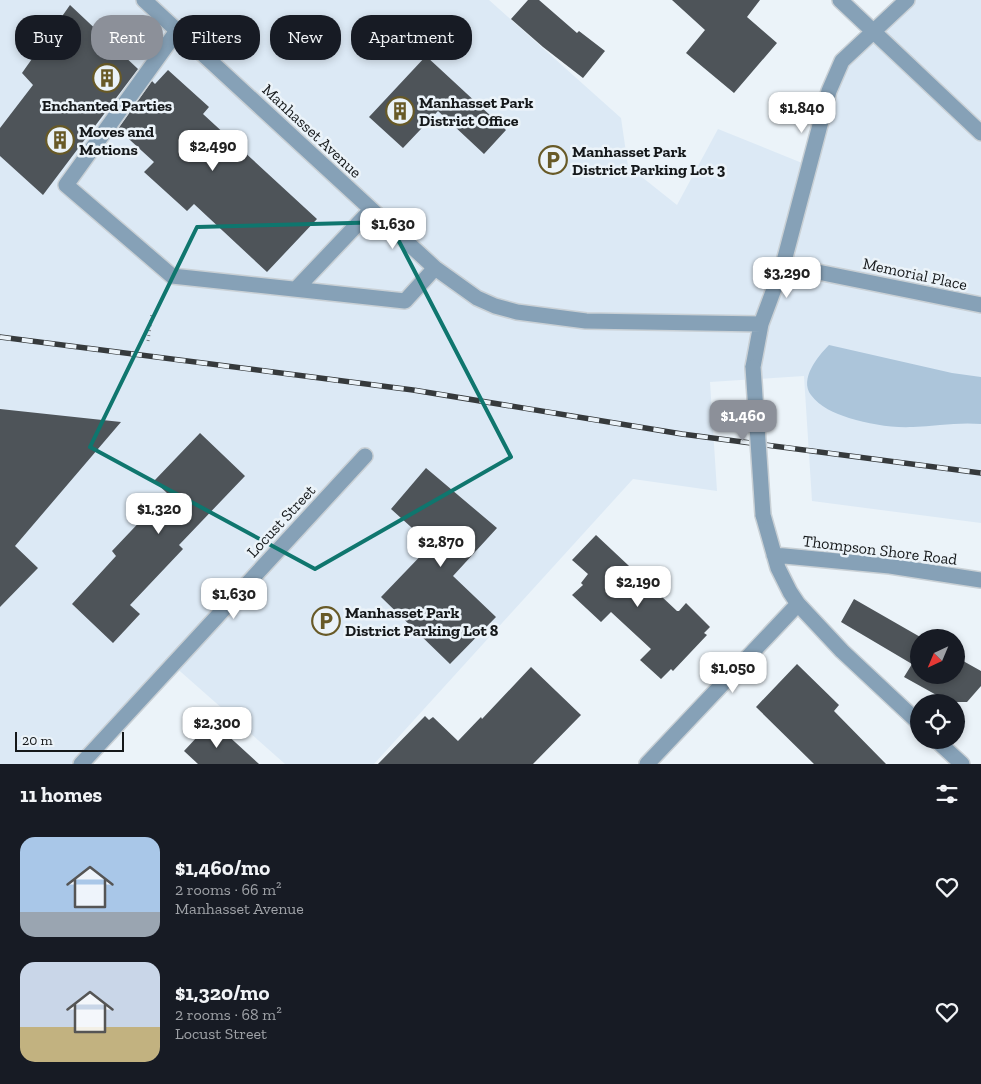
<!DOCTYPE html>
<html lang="en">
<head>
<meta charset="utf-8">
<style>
  body { margin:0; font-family:"Zilla Slab",serif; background:#20242c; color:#f1f3f6; height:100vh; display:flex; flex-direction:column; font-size:19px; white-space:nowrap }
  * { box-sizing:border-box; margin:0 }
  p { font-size:16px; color:#9ea1a6 }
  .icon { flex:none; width:28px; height:28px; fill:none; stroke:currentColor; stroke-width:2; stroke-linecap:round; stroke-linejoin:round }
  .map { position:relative; height:764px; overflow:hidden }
  .details { display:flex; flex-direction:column; background:#171b24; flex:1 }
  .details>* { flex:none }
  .hud { position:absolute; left:15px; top:15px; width:500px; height:45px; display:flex; gap:10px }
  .needle { width:32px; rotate:224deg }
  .tools { position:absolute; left:910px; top:629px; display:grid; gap:10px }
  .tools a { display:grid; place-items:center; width:55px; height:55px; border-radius:50%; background:#171b24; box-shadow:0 2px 8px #0003; font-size:25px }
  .scale { position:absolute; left:15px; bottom:12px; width:109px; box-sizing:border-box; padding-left:5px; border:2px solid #15181a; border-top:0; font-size:14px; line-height:18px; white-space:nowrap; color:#15181a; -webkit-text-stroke:4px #ebf3f9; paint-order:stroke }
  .price { position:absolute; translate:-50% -42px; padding:0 11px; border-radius:10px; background:#fff; color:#222; font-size:16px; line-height:32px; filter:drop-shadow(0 1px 2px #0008) }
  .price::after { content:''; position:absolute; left:50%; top:30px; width:15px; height:11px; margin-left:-8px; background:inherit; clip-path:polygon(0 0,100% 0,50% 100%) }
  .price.on { background:#8c9099; color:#fff }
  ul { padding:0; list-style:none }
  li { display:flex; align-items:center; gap:15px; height:125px; padding:0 20px }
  li span { display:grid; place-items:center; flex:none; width:140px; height:100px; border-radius:15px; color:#555 }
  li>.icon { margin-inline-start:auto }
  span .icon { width:60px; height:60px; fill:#fffc; stroke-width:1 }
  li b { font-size:21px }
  h2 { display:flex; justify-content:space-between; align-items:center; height:60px; padding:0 20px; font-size:21px }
  .chip { padding:0 18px; border-radius:20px; background:#171b24; box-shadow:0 2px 8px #0003; font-size:18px; line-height:45px }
  .chip.on { background:#8c9099; color:#fff }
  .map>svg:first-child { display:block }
</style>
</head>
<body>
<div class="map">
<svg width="981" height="764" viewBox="0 0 981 764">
  <rect width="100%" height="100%" fill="#ebf3f9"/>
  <!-- built -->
  <path fill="#dce9f5" d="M 0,0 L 489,0 L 621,118 L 628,166 L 677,205 L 718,129 L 807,165 L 830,88 L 873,32 L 907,0 L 981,0 L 981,523 L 812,501 L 804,376 L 710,382 L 717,491 L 633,479 L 374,764 L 285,764 L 173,665 L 81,764 L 0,764 Z"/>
  <!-- forest -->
  <path fill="#acc5da" d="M 829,345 L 952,373 L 981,377 L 981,424 C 958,422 935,426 913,427 C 890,428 870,424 849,418 C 834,413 820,407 811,395 C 799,379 818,356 829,345 Z"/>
  <!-- building -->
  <path fill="#4e5459" d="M 528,0 L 539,0 L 577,33 L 579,31 L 605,51 L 583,78 L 543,47 L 511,19 Z
    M 672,0 L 760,0 L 747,17 L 777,43 L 734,93 L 686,53 L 705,30 Z
    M 70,5 L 138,69 L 43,195 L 0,156 L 0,128 L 33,85 L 22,73 Z
    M 426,56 L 506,130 L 484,154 L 438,111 L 403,148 L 369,117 Z
    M 168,70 L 209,107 L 203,114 L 317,219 L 267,272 L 194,204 L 187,211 L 144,172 L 154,162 L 118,129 L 152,81 L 155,84 Z
    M 0,409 L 121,422 L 15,546 L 38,568 L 0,607 Z
    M 200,433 L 245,476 L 179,545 L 183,549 L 130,605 L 140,614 L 113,643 L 72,604 L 116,556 L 112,551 L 167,493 L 154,481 Z
    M 426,468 L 497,528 L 453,576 L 496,617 L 450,664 L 381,597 L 431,545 L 391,509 Z
    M 596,535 L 677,611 L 679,611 L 686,603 L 710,627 L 704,633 L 707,635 L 673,671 L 671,669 L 661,679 L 640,660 L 651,649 L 611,612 L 601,622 L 572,595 L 583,585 L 581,583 L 588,574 L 572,560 Z
    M 854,599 L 922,638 L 919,638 L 919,675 L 956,675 L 956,657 L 981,671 L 981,686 L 967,702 L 949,702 L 904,677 L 912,664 L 841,622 Z
    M 797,664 L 839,705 L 834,711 L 886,764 L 814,764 L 756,707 Z
    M 531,667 L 581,715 L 533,764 L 378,764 L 425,716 L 429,720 L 433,717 L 458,741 L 481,717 L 482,719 Z
    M 212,721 L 259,764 L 198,764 L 184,751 Z"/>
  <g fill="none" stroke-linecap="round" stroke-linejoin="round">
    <defs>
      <path id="minor" d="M 144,0 L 435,268 L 477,298 L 495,306 L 517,312 L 586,321 L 761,324 L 753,367
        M 840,0 L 981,133
        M 177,31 L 66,185 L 172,276 L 405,301 L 435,268
        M 783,265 L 981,305
        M 296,289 L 371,210
        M 761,324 L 783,265 L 829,91 L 842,61 L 907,0
        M 763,515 L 778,568 L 790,592 L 798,604 L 842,651 L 919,723
        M 774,555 L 890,566 L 981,580
        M 936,740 L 962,764
        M 81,764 L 365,456
        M 647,764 L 798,604"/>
    </defs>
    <!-- minor casing -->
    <use href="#minor" stroke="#c9d0d5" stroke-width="18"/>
    <!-- path -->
    <path stroke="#787d81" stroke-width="3" stroke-dasharray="1 4" stroke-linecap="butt" d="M 148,341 L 152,313"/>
    <!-- minor -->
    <use href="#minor" stroke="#86a1b7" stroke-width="15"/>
    <defs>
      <path id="rail" d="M 0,337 L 413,390 L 682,434 L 981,473"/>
    </defs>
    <!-- rail casing -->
    <use href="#rail" stroke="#363a3c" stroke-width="5.5"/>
    <!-- rail -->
    <use href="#rail" stroke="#ebf3f9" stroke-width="4" stroke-dasharray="11" stroke-linecap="butt"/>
    <defs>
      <path id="minor-bridge" d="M 753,367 L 763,515"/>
    </defs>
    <!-- minor-bridge casing -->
    <use href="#minor-bridge" stroke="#c9d0d5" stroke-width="18" stroke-linecap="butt"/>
    <!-- minor-bridge -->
    <use href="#minor-bridge" stroke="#86a1b7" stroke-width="15"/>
  </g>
  <!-- marked area -->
  <path fill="none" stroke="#0f766e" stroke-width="4" stroke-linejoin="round" d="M 389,222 L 511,457 L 315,569 L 90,447 L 197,227 Z"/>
  <!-- icons -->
  <defs>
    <symbol id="building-ring" viewBox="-11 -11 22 22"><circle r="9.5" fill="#ebf3f9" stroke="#685a27" stroke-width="1.5"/><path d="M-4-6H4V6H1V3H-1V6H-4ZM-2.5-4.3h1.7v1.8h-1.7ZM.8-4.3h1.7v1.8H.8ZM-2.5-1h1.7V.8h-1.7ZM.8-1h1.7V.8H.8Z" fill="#685a27"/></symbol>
    <symbol id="parking-ring" viewBox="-11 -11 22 22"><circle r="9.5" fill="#ebf3f9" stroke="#685a27" stroke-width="1.5"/><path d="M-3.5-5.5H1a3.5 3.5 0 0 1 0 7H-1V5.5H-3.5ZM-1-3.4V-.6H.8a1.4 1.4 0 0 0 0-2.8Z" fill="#685a27"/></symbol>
  </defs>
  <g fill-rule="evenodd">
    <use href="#building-ring" x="91" y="62" width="32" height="32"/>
    <use href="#building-ring" x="384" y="95" width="32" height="32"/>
    <use href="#building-ring" x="44" y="124" width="32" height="32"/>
    <use href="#parking-ring" x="537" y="144" width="32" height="32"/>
    <use href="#parking-ring" x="310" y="605" width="32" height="32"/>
  </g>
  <g text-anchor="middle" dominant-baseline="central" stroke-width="5" stroke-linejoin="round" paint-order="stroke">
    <!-- poi labels -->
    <g font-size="16" font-weight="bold" fill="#15181a" stroke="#ebf3f9" text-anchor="start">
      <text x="419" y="102">Manhasset Park<tspan x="419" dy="18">District Office</tspan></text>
      <text x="107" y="105" text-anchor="middle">Enchanted Parties</text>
      <text x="79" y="131">Moves and<tspan x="79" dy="18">Motions</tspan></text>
      <text x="572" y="151">Manhasset Park<tspan x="572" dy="18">District Parking Lot 3</tspan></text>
      <text x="345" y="612">Manhasset Park<tspan x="345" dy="18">District Parking Lot 8</tspan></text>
    </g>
    <!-- street labels -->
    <g font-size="16" fill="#15181a" stroke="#ebf3f9">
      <text transform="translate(312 131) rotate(43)">Manhasset Avenue</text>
      <text transform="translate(915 274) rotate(12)">Memorial Place</text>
      <text transform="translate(281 521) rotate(-47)">Locust Street</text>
      <text transform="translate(880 550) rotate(7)">Thompson Shore Road</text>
    </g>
  </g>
</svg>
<div class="tools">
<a><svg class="needle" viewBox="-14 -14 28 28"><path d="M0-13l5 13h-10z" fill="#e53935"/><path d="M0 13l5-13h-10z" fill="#9ea1a6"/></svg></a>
<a><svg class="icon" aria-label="locate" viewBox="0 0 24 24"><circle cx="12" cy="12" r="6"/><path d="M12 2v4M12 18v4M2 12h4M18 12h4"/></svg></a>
</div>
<div class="scale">20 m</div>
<b class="price" style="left:802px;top:134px">$1,840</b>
<b class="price" style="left:213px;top:172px">$2,490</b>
<b class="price" style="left:393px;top:250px">$1,630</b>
<b class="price" style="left:787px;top:299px">$3,290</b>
<b class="price on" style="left:743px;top:442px">$1,460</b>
<b class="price" style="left:159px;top:535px">$1,320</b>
<b class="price" style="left:441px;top:568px">$2,870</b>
<b class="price" style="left:638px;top:608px">$2,190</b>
<b class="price" style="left:234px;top:620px">$1,630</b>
<b class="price" style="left:733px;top:694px">$1,050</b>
<b class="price" style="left:217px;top:749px">$2,300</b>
<div class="hud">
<a class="chip">Buy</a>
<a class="chip on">Rent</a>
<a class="chip">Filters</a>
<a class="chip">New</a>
<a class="chip">Apartment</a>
</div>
</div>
<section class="details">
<h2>11 homes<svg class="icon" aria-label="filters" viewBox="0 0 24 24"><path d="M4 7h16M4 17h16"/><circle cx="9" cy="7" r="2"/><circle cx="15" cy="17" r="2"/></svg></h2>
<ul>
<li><span style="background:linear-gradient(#a9c7e8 75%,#9aa5b1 0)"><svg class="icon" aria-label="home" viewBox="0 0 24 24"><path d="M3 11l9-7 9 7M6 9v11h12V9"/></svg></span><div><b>$1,460/mo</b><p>2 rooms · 66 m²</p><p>Manhasset Avenue</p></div><svg class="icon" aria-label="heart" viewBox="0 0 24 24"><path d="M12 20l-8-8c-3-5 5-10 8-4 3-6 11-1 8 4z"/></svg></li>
<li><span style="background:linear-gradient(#c9d6e8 65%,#c2b280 0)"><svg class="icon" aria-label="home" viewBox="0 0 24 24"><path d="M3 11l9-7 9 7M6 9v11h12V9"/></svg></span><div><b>$1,320/mo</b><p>2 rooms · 68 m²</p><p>Locust Street</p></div><svg class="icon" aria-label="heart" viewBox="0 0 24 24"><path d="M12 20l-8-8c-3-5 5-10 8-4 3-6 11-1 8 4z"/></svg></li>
</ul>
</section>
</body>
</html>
